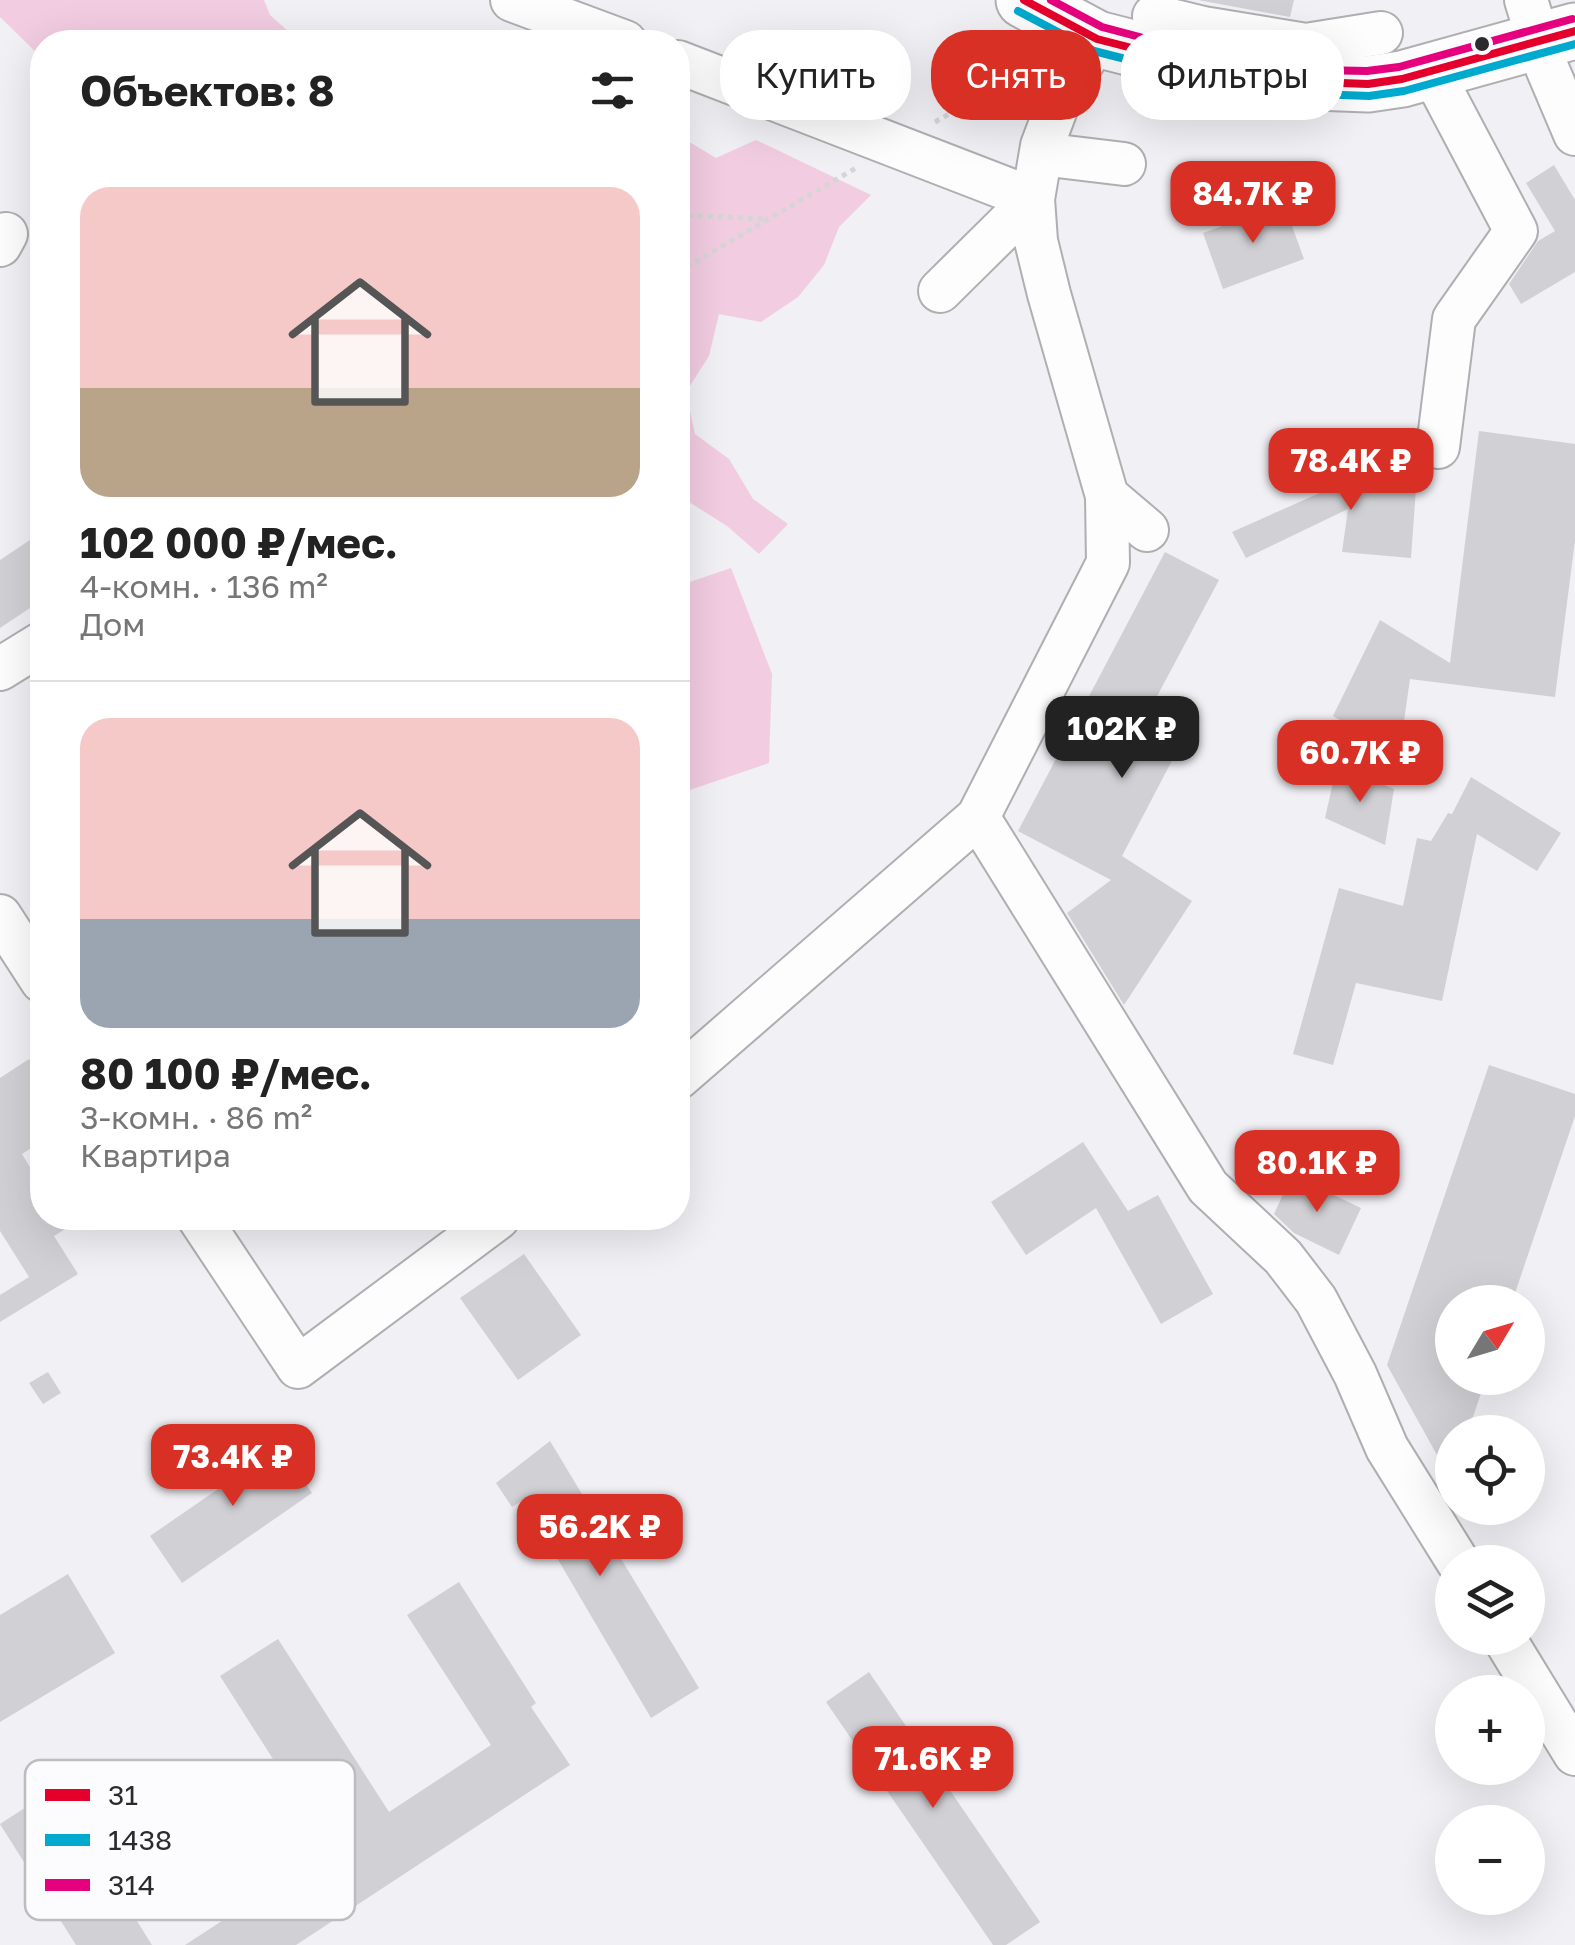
<!DOCTYPE html>
<html lang="ru">
<head>
<meta charset="utf-8">
<style>
  body { margin:0; font-family:"Golos Text",sans-serif; background:#f2f2f2; color:#222; height:100vh; display:flex; flex-direction:column; font-size:38px; white-space:nowrap }
  * { box-sizing:border-box; margin:0 }
  p { font-size:32px; color:#767676 }
  .icon { flex:none; width:55px; height:55px; fill:none; stroke:currentColor; stroke-width:2; stroke-linecap:round; stroke-linejoin:round }
  .map { position:relative; flex:1; overflow:hidden }
  .sheet { position:absolute; left:30px; top:30px; width:660px; height:1200px; display:flex; flex-direction:column; background:#fff; border-radius:40px; box-shadow:0 10px 40px #0002 }
  .sheet>* { flex:none }
  .hud { position:absolute; left:720px; top:30px; width:705px; height:90px; display:flex; gap:20px }
  .needle { width:65px; rotate:52deg }
  .controls { position:absolute; left:1435px; top:1285px; display:grid; gap:20px }
  .controls a { display:grid; place-items:center; width:110px; height:110px; border-radius:50%; background:#fff; box-shadow:0 10px 40px #0002; font-size:50px }
  .price { position:absolute; translate:-50% -85px; padding:0 22px; border-radius:20px; background:#d93025; color:#fff; font-size:32px; line-height:65px; filter:drop-shadow(0 2px 5px #0008) }
  .price::after { content:''; position:absolute; left:50%; top:60px; width:30px; height:22px; margin-left:-15px; background:inherit; clip-path:polygon(0 0,100% 0,50% 100%) }
  .price.selected { background:#222; color:#fff }
  ul { padding:0; list-style:none }
  li { display:grid; align-content:center; gap:20px; height:530px; padding:0 50px }
  li+li { border-top:2px solid #e0e0e0 }
  li span { display:grid; place-items:center; height:310px; border-radius:30px; color:#555 }
  li>.icon { margin-inline-start:auto }
  span .icon { width:180px; height:180px; fill:#fffc; stroke-width:1 }
  li b { font-size:42px }
  h2 { display:flex; justify-content:space-between; align-items:center; height:120px; padding:0 50px; font-size:42px }
  .tag { padding:0 35px; border-radius:40px; background:#fff; box-shadow:0 10px 40px #0002; font-size:35px; line-height:90px }
  .tag.selected { background:#d93025; color:#fff }
  .map>svg:first-child { display:block }
</style>
</head>
<body>
<div class="map">
<svg width="1575" height="1945" viewBox="0 0 1575 1945">
  <rect width="100%" height="100%" fill="#f0f0f5"/>
  <!-- green -->
  <path fill="#f2cce1" d="M 0,0 L 264,0 L 270,15 L 300,42 L 42,42 L 42,58 L 0,17 Z
    M 678,126 L 681,137 L 716,158 L 756,140 L 871,195 L 839,227 L 824,265 L 798,297 L 761,322 L 719,314 L 709,356 L 686,392 L 695,434 L 729,459 L 753,499 L 788,524 L 759,554 L 727,526 L 689,502 L 678,505 L 678,216 L 685,188 L 678,188 Z
    M 731,568 L 772,674 L 769,763 L 678,794 L 678,586 Z"/>
  <!-- building -->
  <path fill="#d1d0d4" d="M 1198,0 L 1294,0 L 1290,17 Z
    M 1554,165 L 1575,200 L 1575,272 L 1521,304 L 1509,284 L 1538,241 L 1555,231 L 1526,183 Z
    M 1284,204 L 1304,259 L 1223,289 L 1203,233 Z
    M 1479,431 L 1575,444 L 1575,540 L 1555,697 L 1410,679 L 1399,756 L 1333,716 L 1380,620 L 1450,663 Z
    M 1414,451 L 1418,461 L 1411,558 L 1342,552 L 1348,509 L 1246,558 L 1232,532 Z
    M 42,532 L 42,600 L 0,628 L 0,560 Z
    M 1165,552 L 1219,580 L 1138,732 L 1176,753 L 1122,856 L 1192,901 L 1124,1005 L 1067,913 L 1111,880 L 1018,831 Z
    M 1337,765 L 1394,789 L 1385,845 L 1325,818 Z
    M 1471,777 L 1561,833 L 1537,871 L 1477,834 L 1442,1001 L 1356,983 L 1333,1065 L 1293,1054 L 1339,888 L 1403,906 L 1417,838 L 1431,841 L 1448,813 L 1452,814 Z
    M 29,1059 L 42,1081 L 42,1141 L 22,1154 L 42,1187 L 42,1218 L 83,1218 L 54,1236 L 78,1274 L 0,1322 L 0,1295 L 29,1277 L 0,1231 L 0,1078 Z
    M 1489,1065 L 1575,1094 L 1575,1116 L 1512,1302 L 1452,1302 L 1452,1378 L 1486,1378 L 1468,1432 L 1452,1432 L 1452,1482 L 1387,1365 Z
    M 1083,1142 L 1128,1211 L 1158,1195 L 1213,1294 L 1161,1324 L 1096,1208 L 1026,1255 L 991,1202 Z
    M 1292,1175 L 1361,1208 L 1339,1255 L 1294,1233 L 1274,1214 Z
    M 524,1254 L 581,1335 L 518,1380 L 460,1298 Z
    M 48,1372 L 61,1393 L 43,1404 L 29,1383 Z
    M 266,1427 L 312,1493 L 182,1583 L 150,1536 L 250,1467 L 236,1447 Z
    M 550,1441 L 699,1688 L 651,1718 L 523,1500 L 512,1507 L 496,1483 Z
    M 68,1574 L 115,1653 L 0,1722 L 0,1615 Z
    M 459,1582 L 536,1703 L 531,1707 L 570,1765 L 296,1945 L 185,1945 L 331,1850 L 220,1676 L 278,1639 L 389,1812 L 491,1745 L 407,1615 Z
    M 869,1672 L 1040,1922 L 1006,1945 L 993,1945 L 826,1702 Z
    M 54,1789 L 152,1945 L 76,1945 L 0,1824 Z"/>
  <g fill="none" stroke-linecap="round" stroke-linejoin="round">
    <defs>
      <path id="minor" d="M 512,0 L 625,42
        M 1526,0 L 1547,68 L 1575,134
        M 1154,16 L 1203,28 L 1306,45 L 1381,33
        M 678,62 L 1033,199 L 940,291
        M 1432,72 L 1516,231 L 1454,319 L 1438,447
        M 1041,154 L 1124,164
        M 0,245 L 6,234
        M 1107,496 L 1147,530
        M 0,669 L 42,643
        M 978,817 L 1208,1187 L 1283,1257 L 1316,1300 L 1355,1374 L 1387,1448 L 1458,1562
        M 0,916 L 42,981
        M 678,1078 L 978,817 L 1108,563 L 1107,496 L 1049,294 L 1036,241 L 1033,199 L 1042,146 L 1059,101 L 1097,39
        M 199,1218 L 298,1367 L 498,1218
        M 1504,1638 L 1575,1754"/>
      <path id="major" d="M 1024,0 L 1097,39 L 1198,65 L 1314,82 L 1368,84 L 1402,79 L 1575,31"/>
    </defs>
    <!-- minor casing -->
    <use href="#minor" stroke="#afafb2" stroke-width="46"/>
    <!-- major casing -->
    <use href="#major" stroke="#afafb2" stroke-width="59"/>
    <!-- path -->
    <path stroke="#d5d5d6" stroke-width="5" stroke-dasharray="5 5" stroke-linecap="butt" d="M 935,122 L 972,101 L 1028,91
      M 678,215 L 765,219
      M 678,272 L 856,168"/>
    <!-- minor -->
    <use href="#minor" stroke="#fdfdfe" stroke-width="42"/>
    <!-- major -->
    <use href="#major" stroke="#fdfdfe" stroke-width="55"/>
    <defs>
      <path id="bus-1" d="M 1024,0 L 1097,39 L 1198,65 L 1314,82 L 1368,84 L 1402,79 L 1575,31"/>
      <path id="bus-2" d="M 1018,11 L 1094,51 L 1196,77 L 1314,94 L 1369,96 L 1404,91 L 1575,44"/>
      <path id="bus-3" d="M 1051,0 L 1102,27 L 1200,53 L 1315,70 L 1367,71 L 1399,67 L 1572,19"/>
    </defs>
    <!-- bus-1 casing -->
    <use href="#bus-1" stroke="#fcfcfe" stroke-width="15"/>
    <!-- bus-2 casing -->
    <use href="#bus-2" stroke="#fcfcfe" stroke-width="15"/>
    <!-- bus-3 casing -->
    <use href="#bus-3" stroke="#fcfcfe" stroke-width="15"/>
    <!-- bus-1 -->
    <use href="#bus-1" stroke="#e4002b" stroke-width="8"/>
    <!-- bus-2 -->
    <use href="#bus-2" stroke="#00a9ce" stroke-width="8"/>
    <!-- bus-3 -->
    <use href="#bus-3" stroke="#e5007d" stroke-width="8"/>
  </g>
  <!-- markers -->
  <circle fill="#2b2b2e" stroke="#fcfcfe" stroke-width="4" cx="1482" cy="44" r="9"/>
  <!-- legend -->
  <rect x="25" y="1760" width="330" height="160" rx="15" fill="#fcfcfe" stroke="#bdbdc0" stroke-width="2.5"/>
  <rect x="45" y="1789" width="45" height="12" fill="#e4002b"/>
  <rect x="45" y="1834" width="45" height="12" fill="#00a9ce"/>
  <rect x="45" y="1879" width="45" height="12" fill="#e5007d"/>
  <g font-size="28" fill="#2b2b2e">
    <text x="108" y="1805">31</text>
    <text x="108" y="1850">1438</text>
    <text x="108" y="1895">314</text>
  </g>
</svg>
<div class="controls">
<a><svg class="needle" viewBox="-14 -14 28 28"><path d="M0-13l5 13h-10z" fill="#e53935"/><path d="M0 13l5-13h-10z" fill="#767676"/></svg></a>
<a><svg class="icon" aria-label="locate" viewBox="0 0 24 24"><circle cx="12" cy="12" r="6"/><path d="M12 2v4M12 18v4M2 12h4M18 12h4"/></svg></a>
<a><svg class="icon" aria-label="layers" viewBox="0 0 24 24"><path d="M12 4l9 5-9 5-9-5zM3 14l9 5 9-5"/></svg></a>
<a>+</a>
<a>−</a>
</div>
<b class="price" style="left:1253px;top:246px">84.7K ₽</b>
<b class="price" style="left:1351px;top:513px">78.4K ₽</b>
<b class="price selected" style="left:1122px;top:781px">102K ₽</b>
<b class="price" style="left:1360px;top:805px">60.7K ₽</b>
<b class="price" style="left:1317px;top:1215px">80.1K ₽</b>
<b class="price" style="left:233px;top:1509px">73.4K ₽</b>
<b class="price" style="left:600px;top:1579px">56.2K ₽</b>
<b class="price" style="left:933px;top:1811px">71.6K ₽</b>
<div class="hud">
<a class="tag">Купить</a>
<a class="tag selected">Снять</a>
<a class="tag">Фильтры</a>
</div>
<section class="sheet">
<h2>Объектов: 8<svg class="icon" aria-label="filters" viewBox="0 0 24 24"><path d="M4 7h16M4 17h16"/><circle cx="9" cy="7" r="2"/><circle cx="15" cy="17" r="2"/></svg></h2>
<ul>
<li><span style="background:linear-gradient(#f6c9c9 65%,#b9a48a 0)"><svg class="icon" aria-label="home" viewBox="0 0 24 24"><path d="M3 11l9-7 9 7M6 9v11h12V9"/></svg></span><div><b>102 000 ₽/мес.</b><p>4-комн. · 136 m²</p><p>Дом</p></div></li>
<li><span style="background:linear-gradient(#f6c9c9 65%,#9aa5b1 0)"><svg class="icon" aria-label="home" viewBox="0 0 24 24"><path d="M3 11l9-7 9 7M6 9v11h12V9"/></svg></span><div><b>80 100 ₽/мес.</b><p>3-комн. · 86 m²</p><p>Квартира</p></div></li>
</ul>
</section>
</div>
</body>
</html>
